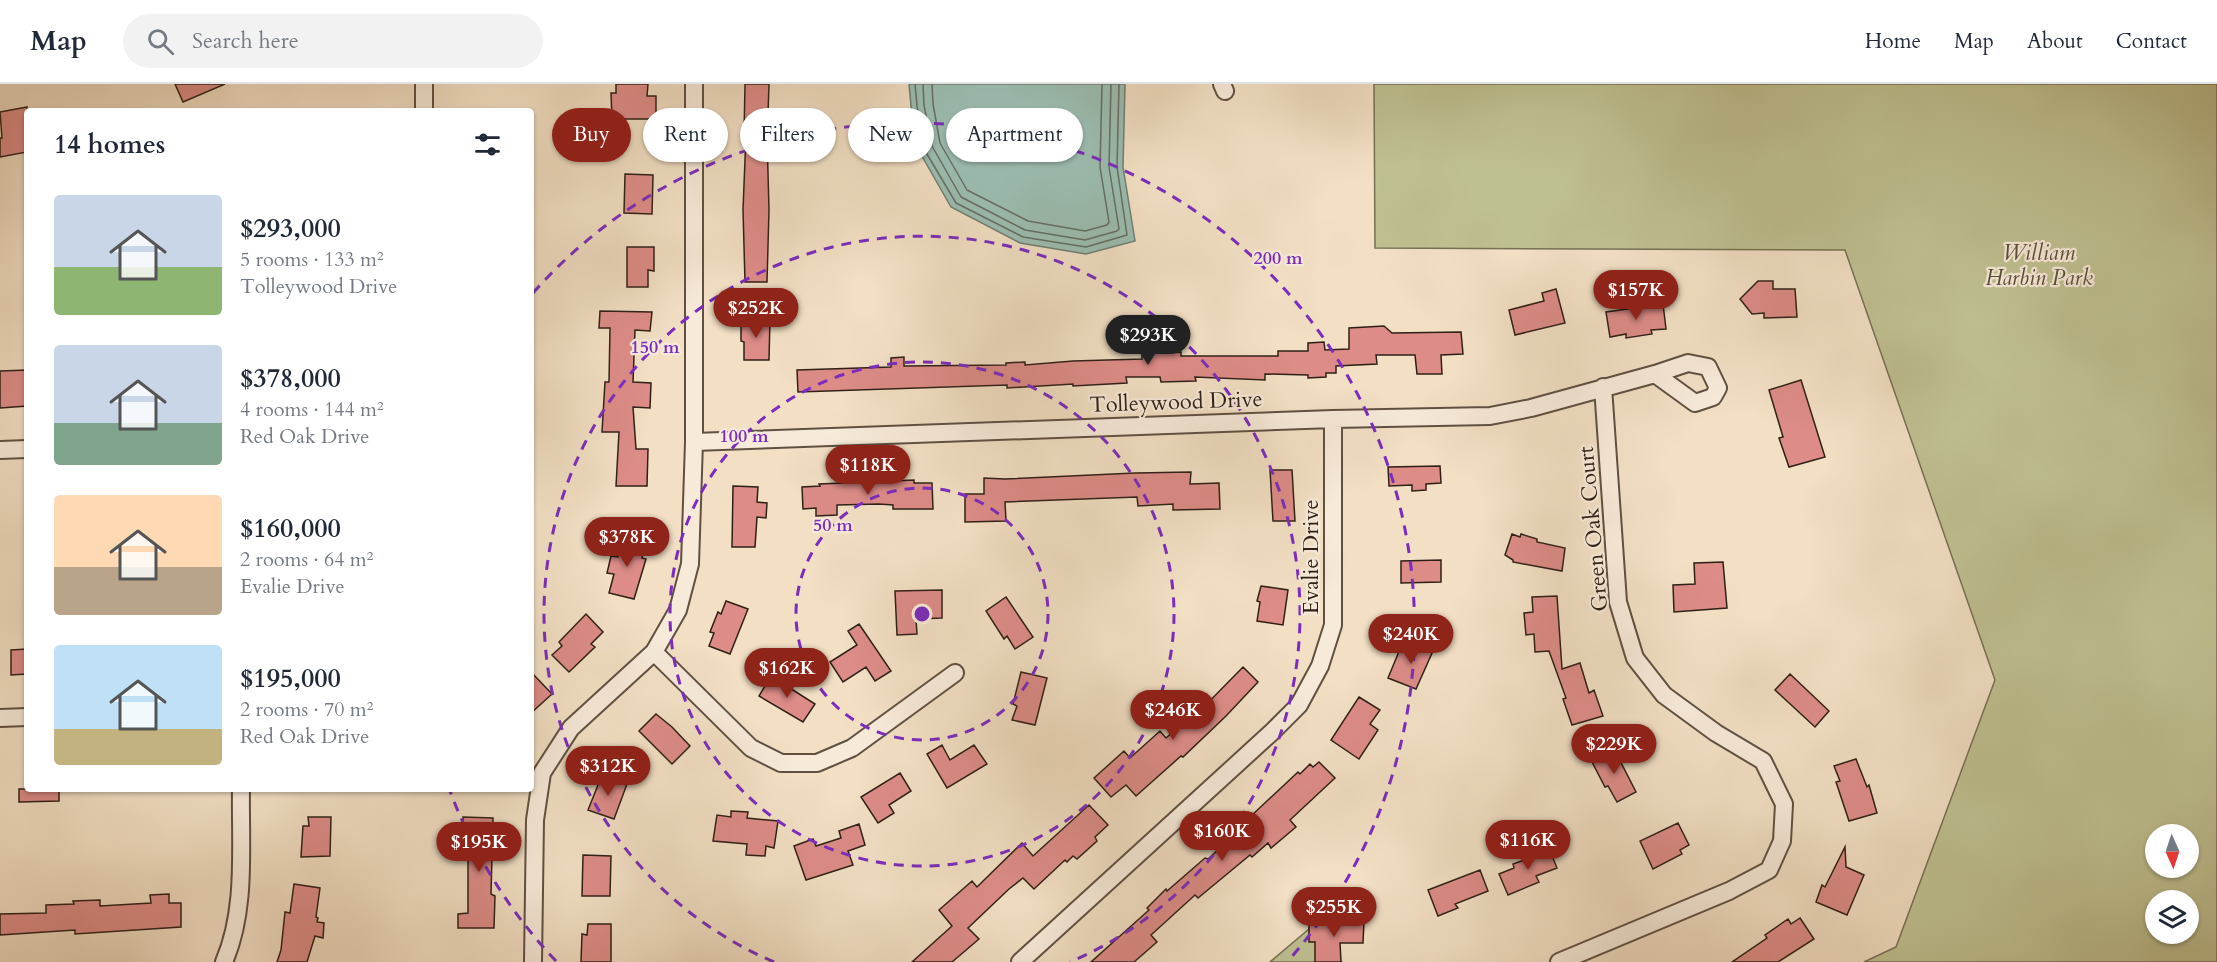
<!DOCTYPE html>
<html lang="en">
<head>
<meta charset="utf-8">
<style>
  body { margin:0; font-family:Cardo,serif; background:#f2f2f3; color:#1f2937; height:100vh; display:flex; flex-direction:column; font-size:22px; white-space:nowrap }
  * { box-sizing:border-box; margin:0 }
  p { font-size:20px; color:#747a83 }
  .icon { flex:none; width:33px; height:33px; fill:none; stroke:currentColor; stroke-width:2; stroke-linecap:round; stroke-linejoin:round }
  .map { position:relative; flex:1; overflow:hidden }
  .drawer { position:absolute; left:24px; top:24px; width:510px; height:684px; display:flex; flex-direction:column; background:#fff; border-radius:6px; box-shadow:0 2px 4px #0004 }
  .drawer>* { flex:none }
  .guide { position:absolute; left:552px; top:24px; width:570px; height:54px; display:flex; gap:12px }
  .needle { width:39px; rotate:177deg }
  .buttons { position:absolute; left:2145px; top:740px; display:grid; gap:12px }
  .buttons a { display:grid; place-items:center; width:54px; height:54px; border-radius:50%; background:#fff; box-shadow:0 2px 4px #0004; font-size:30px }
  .price { position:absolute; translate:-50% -51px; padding:0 14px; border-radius:21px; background:#8f2418; color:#fff; font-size:20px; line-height:39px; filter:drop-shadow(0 2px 3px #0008) }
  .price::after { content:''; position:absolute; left:50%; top:36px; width:18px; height:14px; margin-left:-9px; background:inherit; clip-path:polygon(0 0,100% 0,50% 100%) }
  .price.current { background:#222; color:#fff }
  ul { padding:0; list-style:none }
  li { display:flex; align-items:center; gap:18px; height:150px; padding:0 30px }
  li span { display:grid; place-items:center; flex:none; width:168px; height:120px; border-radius:6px; color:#555 }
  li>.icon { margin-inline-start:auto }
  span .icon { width:72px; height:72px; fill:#fffc; stroke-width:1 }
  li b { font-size:26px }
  h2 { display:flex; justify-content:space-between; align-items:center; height:72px; padding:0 30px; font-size:26px }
  .pill { padding:0 21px; border-radius:27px; background:#fff; box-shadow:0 2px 4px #0004; font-size:21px; line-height:54px }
  .pill.current { background:#8f2418; color:#fff }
  header { display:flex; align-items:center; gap:36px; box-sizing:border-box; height:84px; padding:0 30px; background:#fff; border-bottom:2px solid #e0e1e3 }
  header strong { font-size:28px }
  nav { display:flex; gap:33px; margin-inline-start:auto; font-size:21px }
  .search { width:420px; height:54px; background:#f2f2f3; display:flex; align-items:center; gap:15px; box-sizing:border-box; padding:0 21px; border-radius:33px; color:#747a83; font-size:22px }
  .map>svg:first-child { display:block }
</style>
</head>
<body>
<header>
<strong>Map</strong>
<div class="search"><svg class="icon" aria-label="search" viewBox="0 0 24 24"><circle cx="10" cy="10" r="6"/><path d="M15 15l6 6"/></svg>Search here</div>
<nav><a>Home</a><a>Map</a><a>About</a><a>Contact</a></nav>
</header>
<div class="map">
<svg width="2217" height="878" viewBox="0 0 2217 878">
  <rect width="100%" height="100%" fill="#f2dfc4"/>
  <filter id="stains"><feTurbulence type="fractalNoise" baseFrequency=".00333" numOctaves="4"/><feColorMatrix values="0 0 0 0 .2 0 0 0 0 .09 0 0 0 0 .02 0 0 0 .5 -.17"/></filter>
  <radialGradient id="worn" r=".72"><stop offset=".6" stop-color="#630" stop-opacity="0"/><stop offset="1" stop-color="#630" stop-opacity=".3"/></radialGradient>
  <!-- green -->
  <path fill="#bfc091" stroke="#777054" stroke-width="1.5" fill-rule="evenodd" d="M 1374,0 L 2217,0 L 2217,878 L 1864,878 L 1896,863 L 1995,596 L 1845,166 L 1375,164 ZM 2156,750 L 2188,750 L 2188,783 L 2156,783 ZM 2156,816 L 2188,816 L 2188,849 L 2156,849 Z
    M 1309,845 L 1342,878 L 1270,878 Z"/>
  <!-- water -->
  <path fill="#9bbdb1" stroke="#707e73" stroke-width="1.5" d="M 909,0 L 1125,0 L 1123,83 L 1135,157 L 1086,170 L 1020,159 L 951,123 L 919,67 L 911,22 Z"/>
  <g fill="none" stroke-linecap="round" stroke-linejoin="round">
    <!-- shore -->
    <path stroke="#656e64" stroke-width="1.5" d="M 915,0 L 917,22 L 924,65 L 956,119 L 1023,153 L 1086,163 L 1127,151 L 1117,83 L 1119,0
      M 923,0 L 924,21 L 932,62 L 961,113 L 1025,146 L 1085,156 L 1117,147 L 1119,145 L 1109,83 L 1111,0
      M 932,0 L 933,20 L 940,59 L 967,106 L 1028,137 L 1085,147 L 1107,141 L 1109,138 L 1100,83 L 1102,0"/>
  </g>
  <!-- building -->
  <path fill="#dd8c88" stroke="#2f2016" stroke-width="1.5" d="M 175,0 L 225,0 L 183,18 Z
    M 616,0 L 648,0 L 647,12 L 656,12 L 656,35 L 612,35 L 611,9 L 616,9 Z
    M 745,0 L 769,0 L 768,30 L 771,30 L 770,52 L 767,52 L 769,126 L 767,198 L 745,198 L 743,126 L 746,51 L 744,51 Z
    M 27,23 L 27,68 L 0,73 L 0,54 L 2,54 L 0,28 Z
    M 625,90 L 653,91 L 652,130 L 624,129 Z
    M 627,163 L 654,163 L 654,187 L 648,186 L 648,203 L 627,203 Z
    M 1758,197 L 1773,197 L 1773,205 L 1795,205 L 1797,233 L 1764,234 L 1764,229 L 1752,230 L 1740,215 Z
    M 1556,205 L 1565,239 L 1515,251 L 1509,226 L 1544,217 L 1542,209 Z
    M 1663,220 L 1666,245 L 1651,246 L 1652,250 L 1626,254 L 1626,250 L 1610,253 L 1606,228 Z
    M 600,227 L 652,228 L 650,247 L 635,246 L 633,298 L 651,299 L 650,324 L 633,323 L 636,365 L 648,365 L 647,402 L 616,402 L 619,348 L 602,348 L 605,298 L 609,298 L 610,244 L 599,244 Z
    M 745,235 L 770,235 L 769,276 L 744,276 L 744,258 L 741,257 L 741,237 L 745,237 Z
    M 1384,242 L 1392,249 L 1461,248 L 1463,270 L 1441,271 L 1442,290 L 1417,290 L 1415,271 L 1376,271 L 1377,280 L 1336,282 L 1336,289 L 1326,289 L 1326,293 L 1308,294 L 1308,291 L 1265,290 L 1265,296 L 1195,293 L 1196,297 L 1161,298 L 1160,293 L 1126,293 L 1127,299 L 1073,302 L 1073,300 L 1007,304 L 1007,301 L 798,308 L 797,286 L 891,283 L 891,274 L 904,273 L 904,282 L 1006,281 L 1006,279 L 1025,278 L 1025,281 L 1073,277 L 1142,275 L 1142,268 L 1161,267 L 1161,269 L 1181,268 L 1181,272 L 1278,272 L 1278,267 L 1308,267 L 1308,259 L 1324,258 L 1325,266 L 1349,265 L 1349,244 Z
    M 27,286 L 27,322 L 0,324 L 0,287 Z
    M 1801,296 L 1825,373 L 1789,383 L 1779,354 L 1783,353 L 1769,306 Z
    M 1440,382 L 1441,399 L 1426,400 L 1426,406 L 1412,407 L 1412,401 L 1389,402 L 1388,383 Z
    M 1270,386 L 1292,386 L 1295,437 L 1273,437 Z
    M 1191,388 L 1190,400 L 1219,399 L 1220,425 L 1173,426 L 1173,420 L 1138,422 L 1137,413 L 1005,418 L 1006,437 L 965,438 L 965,410 L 984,410 L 984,394 L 1005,395 L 1135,389 Z
    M 914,396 L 914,399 L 932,399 L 933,425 L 893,425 L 893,421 L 879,420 L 837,421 L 837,431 L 816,432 L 816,424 L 803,425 L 802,403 L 820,402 L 819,400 Z
    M 733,402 L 758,403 L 757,418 L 767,419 L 766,434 L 757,433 L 755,463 L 732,463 Z
    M 1512,450 L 1520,453 L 1521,450 L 1537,455 L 1537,458 L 1565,464 L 1562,487 L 1513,478 L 1513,476 L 1505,471 Z
    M 623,453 L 646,458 L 642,474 L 646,475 L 634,515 L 609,509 L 614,490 L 607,489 L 611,472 L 618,473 Z
    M 1441,476 L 1441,498 L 1401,499 L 1401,477 Z
    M 1723,478 L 1727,524 L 1674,528 L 1673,501 L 1695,500 L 1694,479 Z
    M 1261,502 L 1288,506 L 1283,541 L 1257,537 L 1260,518 L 1257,517 Z
    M 942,506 L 942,534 L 916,535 L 917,550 L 897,551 L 895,507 Z
    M 1557,512 L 1562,585 L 1580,579 L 1589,609 L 1594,606 L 1603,632 L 1572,641 L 1563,615 L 1566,614 L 1549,567 L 1535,568 L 1534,550 L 1526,551 L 1524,529 L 1533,528 L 1532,513 Z
    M 1006,513 L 1033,553 L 1015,565 L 1007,552 L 1004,555 L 986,527 Z
    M 726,517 L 748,525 L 730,570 L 709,562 L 714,549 L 710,548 L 718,528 L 721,530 Z
    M 586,530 L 603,548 L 591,560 L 595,563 L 569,588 L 552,571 L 562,562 L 559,558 Z
    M 859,540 L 891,587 L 875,597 L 866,583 L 843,598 L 830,578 L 857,561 L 848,547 Z
    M 1411,558 L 1433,567 L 1416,605 L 1388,594 L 1400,565 L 1406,568 Z
    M 27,565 L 27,590 L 11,591 L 11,566 Z
    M 1243,583 L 1258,598 L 1226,632 L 1183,673 L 1181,672 L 1136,712 L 1126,701 L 1111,713 L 1094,694 L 1124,667 L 1130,674 L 1160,647 L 1166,654 L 1193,630 L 1195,632 Z
    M 531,588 L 552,610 L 531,629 Z
    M 1021,588 L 1047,594 L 1035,641 L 1012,636 L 1017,622 L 1013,620 Z
    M 1790,590 L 1829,627 L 1815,643 L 1775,606 Z
    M 771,592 L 815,620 L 803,638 L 759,612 Z
    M 1359,613 L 1380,626 L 1370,640 L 1378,646 L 1359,675 L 1331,656 Z
    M 656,630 L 672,643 L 690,662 L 672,680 L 639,647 Z
    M 942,661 L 950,676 L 974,661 L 987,680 L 947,704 L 927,670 Z
    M 1614,665 L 1636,708 L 1617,718 L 1608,702 L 1605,703 L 1591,676 Z
    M 1856,675 L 1867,703 L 1869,701 L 1877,729 L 1849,737 L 1836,698 L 1840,697 L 1834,682 Z
    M 1319,678 L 1335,694 L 1290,736 L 1296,743 L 1271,764 L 1268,759 L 1252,773 L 1250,771 L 1198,814 L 1195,811 L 1151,851 L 1157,858 L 1134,878 L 1091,878 L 1149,826 L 1147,824 L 1166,805 L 1167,807 L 1205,774 L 1208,775 L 1219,765 L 1221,768 L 1254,736 L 1251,732 L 1298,688 L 1300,690 L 1310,680 L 1313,683 Z
    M 900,689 L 911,707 L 889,721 L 894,729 L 878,739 L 861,713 Z
    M 602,691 L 627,700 L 614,735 L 588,726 Z
    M 19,705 L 59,705 L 59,717 L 19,718 Z
    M 1089,721 L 1108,741 L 1095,753 L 1097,757 L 1077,775 L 1073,772 L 1067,778 L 1065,776 L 1034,805 L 1023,794 L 1009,805 L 968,844 L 979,855 L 952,878 L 912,878 L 952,842 L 939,826 L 972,797 L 977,803 L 1022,759 L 1033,772 Z
    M 731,727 L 748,728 L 747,734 L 778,737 L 774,764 L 766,762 L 765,772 L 746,771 L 747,760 L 713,757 L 717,731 L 731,733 Z
    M 308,733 L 331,733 L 330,772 L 301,773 L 303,742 L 309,742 Z
    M 463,733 L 493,734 L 491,810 L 495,812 L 494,844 L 458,844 L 458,830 L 468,829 L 468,772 L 463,772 Z
    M 1678,739 L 1689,761 L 1680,766 L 1682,770 L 1653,785 L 1640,757 Z
    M 859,740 L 865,761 L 848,767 L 853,781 L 806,796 L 794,762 L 813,755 L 816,762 L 841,754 L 839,747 Z
    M 1548,762 L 1557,784 L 1536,792 L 1539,798 L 1508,811 L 1499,790 L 1514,784 L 1513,780 L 1527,775 L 1526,771 Z
    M 1845,763 L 1846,783 L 1864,791 L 1847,831 L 1816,818 L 1822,801 L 1825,803 Z
    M 583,771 L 611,772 L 610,812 L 582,812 Z
    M 1480,786 L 1488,807 L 1455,820 L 1458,824 L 1438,832 L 1428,806 Z
    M 294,800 L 320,804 L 316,833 L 318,834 L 317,838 L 324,839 L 323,854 L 315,852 L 307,878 L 277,878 L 281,866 L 285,828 L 290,829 Z
    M 169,810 L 169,819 L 181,819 L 181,843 L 75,850 L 75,846 L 0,851 L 0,830 L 46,829 L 46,821 L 74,820 L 73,817 L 100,816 L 100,822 L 151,819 L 150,811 Z
    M 1800,834 L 1814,855 L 1778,878 L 1732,878 L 1767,854 L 1765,851 L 1788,835 L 1791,840 Z
    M 1309,836 L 1364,837 L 1363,859 L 1340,859 L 1341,878 L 1315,878 L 1315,858 L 1309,858 Z
    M 588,840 L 611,840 L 611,878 L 581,878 L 582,850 L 587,851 Z"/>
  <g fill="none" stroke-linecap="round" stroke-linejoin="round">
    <defs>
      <path id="minor" d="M 1222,0 L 1225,7
        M 424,27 L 424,0
        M 694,358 L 1333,335 L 1490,332 L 1531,324 L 1655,290 L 1695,319 L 1713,313 L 1718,304 L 1708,283 L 1688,279 L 1655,290
        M 0,366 L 27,365
        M 654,568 L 751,664 L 781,679 L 817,679 L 852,664 L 955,589
        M 0,634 L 27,633
        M 224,878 C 247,825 240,762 241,705
        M 533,878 L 535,736 L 542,689 L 571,644 L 654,568 L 678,526 L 690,480 L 694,358 L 694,0
        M 1020,878 L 1272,648 L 1299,621 L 1320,582 L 1333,541 L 1333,335
        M 1559,878 L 1729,807 L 1769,786 L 1782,757 L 1784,720 L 1763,677 L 1716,649 L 1664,611 L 1635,574 L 1618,518 L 1603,303"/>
    </defs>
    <!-- minor casing -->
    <use href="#minor" stroke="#605042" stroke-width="20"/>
    <!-- minor -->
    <use href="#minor" stroke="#f7ead9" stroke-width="16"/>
  </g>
  <!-- distance rings -->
  <g fill="none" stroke="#7b2cbf" stroke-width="3" stroke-dasharray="10 8">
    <circle cx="922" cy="530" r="126"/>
    <circle cx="922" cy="530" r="252"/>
    <path d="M774 878A378 378 0 1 1 1070 878"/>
    <path d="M556 877A504 504 0 0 1 450 707M533 209A504 504 0 1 1 1288 877"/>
  </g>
  <g text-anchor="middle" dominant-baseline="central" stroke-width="4.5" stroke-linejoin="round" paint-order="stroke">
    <!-- park labels -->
    <g font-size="22" font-style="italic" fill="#5a503b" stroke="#f7ead9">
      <text x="2039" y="169">William<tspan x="2039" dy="25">Harbin Park</tspan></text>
    </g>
    <!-- street labels -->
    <g font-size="22" fill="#2f2016" stroke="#f7ead9">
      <text transform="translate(1176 318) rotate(-2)">Tolleywood Drive</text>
      <text transform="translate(1593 445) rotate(-95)">Green Oak Court</text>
      <text transform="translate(1311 473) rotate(-90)">Evalie Drive</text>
    </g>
  </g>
  <circle cx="922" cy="530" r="9" fill="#7b2cbf" stroke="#f7ead9" stroke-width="3"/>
  <g font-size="18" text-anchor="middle" font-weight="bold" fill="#7b2cbf" stroke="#f7ead9" stroke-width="4.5" stroke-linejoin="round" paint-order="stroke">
    <text x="1278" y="180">200 m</text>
    <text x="655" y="269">150 m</text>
    <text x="744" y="358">100 m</text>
    <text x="833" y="447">50 m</text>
  </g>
  <rect width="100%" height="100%" filter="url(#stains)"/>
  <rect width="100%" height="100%" fill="url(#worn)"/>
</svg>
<div class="buttons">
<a><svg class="needle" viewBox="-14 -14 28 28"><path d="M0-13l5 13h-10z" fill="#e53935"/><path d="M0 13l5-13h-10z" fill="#747a83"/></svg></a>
<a><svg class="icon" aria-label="layers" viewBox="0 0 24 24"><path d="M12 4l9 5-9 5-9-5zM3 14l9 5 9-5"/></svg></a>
</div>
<b class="price" style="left:1636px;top:237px">$157K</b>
<b class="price" style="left:756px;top:255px">$252K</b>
<b class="price current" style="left:1148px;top:282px">$293K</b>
<b class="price" style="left:868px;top:412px">$118K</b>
<b class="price" style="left:627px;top:484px">$378K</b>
<b class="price" style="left:1411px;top:581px">$240K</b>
<b class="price" style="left:787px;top:615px">$162K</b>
<b class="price" style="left:1173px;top:657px">$246K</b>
<b class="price" style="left:1614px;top:691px">$229K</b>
<b class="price" style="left:608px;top:713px">$312K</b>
<b class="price" style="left:1222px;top:778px">$160K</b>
<b class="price" style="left:1528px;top:787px">$116K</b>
<b class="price" style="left:479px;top:789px">$195K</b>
<b class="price" style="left:1334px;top:854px">$255K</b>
<div class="guide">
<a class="pill current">Buy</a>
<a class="pill">Rent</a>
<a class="pill">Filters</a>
<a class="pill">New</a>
<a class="pill">Apartment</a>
</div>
<section class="drawer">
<h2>14 homes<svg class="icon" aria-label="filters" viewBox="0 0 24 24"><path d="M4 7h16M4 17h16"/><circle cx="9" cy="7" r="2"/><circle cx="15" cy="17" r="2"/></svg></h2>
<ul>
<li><span style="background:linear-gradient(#c9d6e8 60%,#8fb573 0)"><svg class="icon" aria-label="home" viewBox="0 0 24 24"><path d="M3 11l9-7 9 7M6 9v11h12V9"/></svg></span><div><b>$293,000</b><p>5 rooms · 133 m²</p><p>Tolleywood Drive</p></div></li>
<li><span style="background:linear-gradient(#c9d6e8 65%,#7fa58c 0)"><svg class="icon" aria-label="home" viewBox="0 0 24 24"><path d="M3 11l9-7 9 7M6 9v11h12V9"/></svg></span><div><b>$378,000</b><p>4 rooms · 144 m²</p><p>Red Oak Drive</p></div></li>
<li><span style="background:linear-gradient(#ffd9b3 60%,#b9a48a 0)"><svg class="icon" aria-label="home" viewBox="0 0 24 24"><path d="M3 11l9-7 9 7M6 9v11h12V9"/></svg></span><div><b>$160,000</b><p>2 rooms · 64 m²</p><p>Evalie Drive</p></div></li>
<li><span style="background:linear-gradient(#bfe0f5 70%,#c2b280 0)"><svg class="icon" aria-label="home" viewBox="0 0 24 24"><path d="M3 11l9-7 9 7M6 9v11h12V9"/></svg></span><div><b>$195,000</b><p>2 rooms · 70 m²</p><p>Red Oak Drive</p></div></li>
</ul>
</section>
</div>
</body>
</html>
